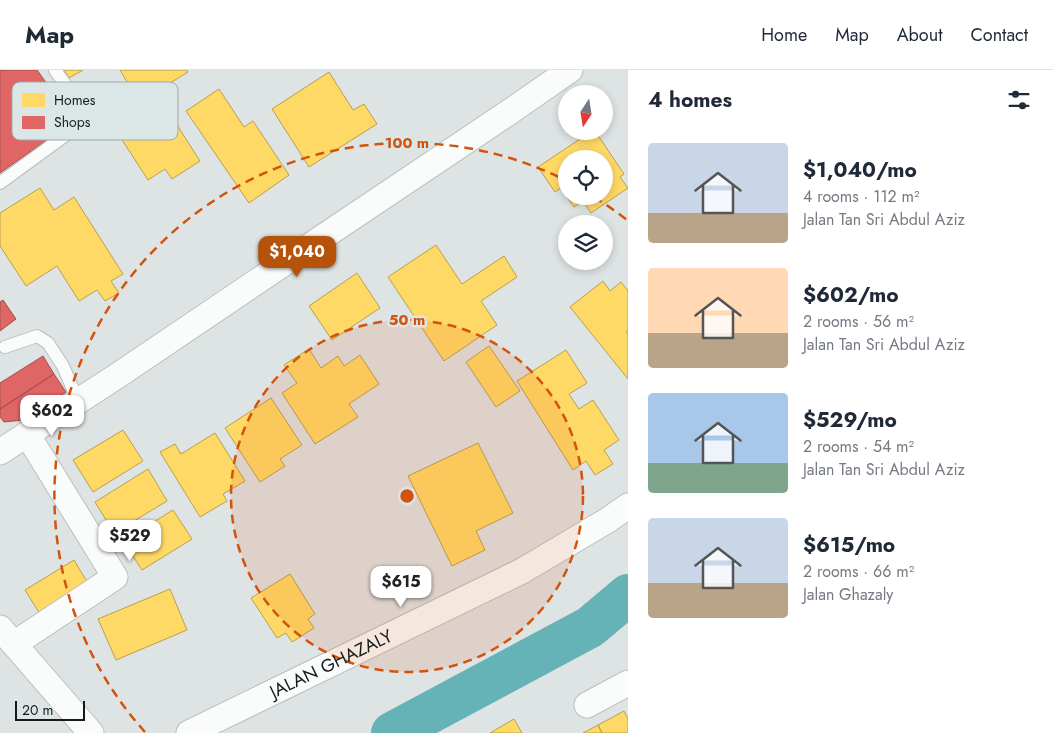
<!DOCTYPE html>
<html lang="en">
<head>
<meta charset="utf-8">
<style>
  body { margin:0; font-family:Jost,sans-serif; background:#f6f6f7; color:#1f2937; height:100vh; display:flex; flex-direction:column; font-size:19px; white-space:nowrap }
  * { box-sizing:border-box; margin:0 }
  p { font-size:16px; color:#747a83 }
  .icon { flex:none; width:28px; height:28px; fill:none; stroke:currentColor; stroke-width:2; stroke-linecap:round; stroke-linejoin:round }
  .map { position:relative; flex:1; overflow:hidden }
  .panel { display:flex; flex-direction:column; background:#fff; width:425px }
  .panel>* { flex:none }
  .needle { width:32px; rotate:192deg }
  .tools { position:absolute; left:558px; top:15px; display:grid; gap:10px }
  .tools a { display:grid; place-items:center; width:55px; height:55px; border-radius:50%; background:#fff; box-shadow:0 2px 8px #0003; font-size:25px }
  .scale { position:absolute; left:15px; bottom:12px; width:70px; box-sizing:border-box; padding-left:5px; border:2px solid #161a1a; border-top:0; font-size:14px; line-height:18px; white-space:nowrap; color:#161a1a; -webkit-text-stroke:4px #dbe6e6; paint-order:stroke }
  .price { position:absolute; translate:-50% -42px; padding:0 11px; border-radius:10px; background:#fff; color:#222; font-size:16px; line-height:32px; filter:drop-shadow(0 1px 2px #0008) }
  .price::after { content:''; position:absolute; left:50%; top:30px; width:15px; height:11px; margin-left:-8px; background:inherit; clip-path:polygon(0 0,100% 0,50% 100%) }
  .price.current { background:#b45309; color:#fff }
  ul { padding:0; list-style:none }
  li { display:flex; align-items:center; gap:15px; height:125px; padding:0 20px }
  li span { display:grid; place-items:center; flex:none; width:140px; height:100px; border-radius:5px; color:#555 }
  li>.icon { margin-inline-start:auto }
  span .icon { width:60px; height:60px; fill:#fffc; stroke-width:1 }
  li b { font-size:21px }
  h2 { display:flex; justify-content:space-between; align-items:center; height:60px; padding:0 20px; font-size:21px }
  header { display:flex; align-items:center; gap:30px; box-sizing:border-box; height:70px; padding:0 25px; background:#fff; border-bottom:1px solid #e0e1e3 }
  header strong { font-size:24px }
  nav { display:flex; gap:28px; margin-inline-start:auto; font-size:18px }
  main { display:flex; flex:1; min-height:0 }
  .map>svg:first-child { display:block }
</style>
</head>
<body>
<header>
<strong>Map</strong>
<nav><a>Home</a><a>Map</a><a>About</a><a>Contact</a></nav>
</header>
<main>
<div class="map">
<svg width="628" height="663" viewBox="0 0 628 663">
  <rect width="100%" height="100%" fill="#dee3e3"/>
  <!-- homes -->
  <path fill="#ffd966" stroke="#b9a04f" d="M 64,0 L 83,0 L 69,8 Z
    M 120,0 L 187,0 L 188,2 L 139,32 Z
    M 329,2 L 353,40 L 364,34 L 377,54 L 309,97 L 272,39 Z
    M 219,19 L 244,57 L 253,51 L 289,105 L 249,133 L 186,41 Z
    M 163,33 L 200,91 L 172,109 L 165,99 L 148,110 L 117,62 Z
    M 592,61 L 595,61 L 624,104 L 620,107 L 628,118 L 591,143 L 583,131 L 574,137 L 566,126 L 604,126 L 604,89 L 566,89 L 566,126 L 561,118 L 555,122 L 538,97 Z
    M 40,118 L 54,140 L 74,127 L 123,204 L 111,211 L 119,223 L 105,231 L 97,220 L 79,231 L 57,196 L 26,216 L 0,176 L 0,143 Z
    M 436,175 L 462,214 L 504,186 L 517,207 L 481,231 L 497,255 L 444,291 L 388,207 Z
    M 357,203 L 380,238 L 332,270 L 309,236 Z
    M 603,211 L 610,221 L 621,212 L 628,221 L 628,261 L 626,262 L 628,264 L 628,309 L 570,237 Z
    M 489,276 L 520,321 L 496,337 L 466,292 Z
    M 309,279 L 321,298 L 338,286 L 344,296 L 360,285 L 379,314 L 349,334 L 358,347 L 315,374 L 282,323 L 297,313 L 284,295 Z
    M 566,280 L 587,313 L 569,324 L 579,339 L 593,330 L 619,370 L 604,380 L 613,394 L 595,405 L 586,391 L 573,400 L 517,311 Z
    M 271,328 L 302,375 L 280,389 L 285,396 L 260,412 L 225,358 Z
    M 123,360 L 143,391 L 93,422 L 73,390 Z
    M 215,363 L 245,411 L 223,424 L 227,431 L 200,447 L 160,382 L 175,374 L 181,384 Z
    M 478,373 L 513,443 L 476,461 L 485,480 L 452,496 L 408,406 Z
    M 148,399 L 167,431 L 114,463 L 95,432 Z
    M 173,440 L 192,469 L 142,500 L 123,471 Z
    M 74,490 L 92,520 L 43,549 L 25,520 Z
    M 290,504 L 315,544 L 308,549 L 314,558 L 292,572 L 286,563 L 277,568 L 251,528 Z
    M 170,519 L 187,560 L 116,590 L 98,549 Z
    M 624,641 L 628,649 L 628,663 L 602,663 L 598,655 Z
    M 514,649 L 522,663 L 490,663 Z
    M 598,655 L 602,663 L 583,663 Z"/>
  <!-- shops -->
  <path fill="#e06666" stroke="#a34f4f" d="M 0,0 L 37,0 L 74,51 L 0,103 Z
    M 3,230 L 16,249 L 0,261 L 0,232 Z
    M 43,286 L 54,304 L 0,339 L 0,313 Z
    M 54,304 L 66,322 L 24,350 L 4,352 L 0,347 L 0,339 Z"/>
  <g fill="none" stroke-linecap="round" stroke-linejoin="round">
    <!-- river -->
    <path stroke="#65b2b7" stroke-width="42" d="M 392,663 L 590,557 L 628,525"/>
    <defs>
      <path id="service" d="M 0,113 L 89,48 L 55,0
        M 5,277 L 37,266 L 48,273 L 63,296 L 78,331"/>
      <g id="minor">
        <path d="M 0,382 L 117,306 L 320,169 L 508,43 L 570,0"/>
        <path d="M 0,558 L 91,663"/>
        <path d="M 14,574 L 115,507 L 27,364"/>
        <path d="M 587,635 L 628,613"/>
        <path id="s1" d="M 189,663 L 522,501 L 608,450 L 628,436"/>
      </g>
    </defs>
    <!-- service casing -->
    <use href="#service" stroke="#bbbfbf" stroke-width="14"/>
    <!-- minor casing -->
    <use href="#minor" stroke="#bbbfbf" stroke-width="27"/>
    <!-- service -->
    <use href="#service" stroke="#fafbfb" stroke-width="12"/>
    <!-- minor -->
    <use href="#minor" stroke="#fafbfb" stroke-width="25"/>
  </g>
  <!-- distance rings -->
  <circle cx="407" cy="426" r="176" fill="#d3530d" fill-opacity=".12"/>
  <g fill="none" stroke="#d3530d" stroke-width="2.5" stroke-dasharray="9 6">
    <circle cx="407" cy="426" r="176"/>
    <path d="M145 662A353 353 0 0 1 565 110M594 127A353 353 0 0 1 627 150"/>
  </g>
  <g text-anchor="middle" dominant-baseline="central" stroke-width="5" stroke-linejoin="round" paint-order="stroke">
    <!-- street labels -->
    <g font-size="18" fill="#161a1a" stroke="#dbe6e6">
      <text stroke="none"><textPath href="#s1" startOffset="158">JALAN GHAZALY</textPath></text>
    </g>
  </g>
  <!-- legend -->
  <rect x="12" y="12" width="166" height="58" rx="8" fill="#dbe6e6" stroke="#a0a9a9" stroke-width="1"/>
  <rect x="22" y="23" width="23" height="14" fill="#ffd966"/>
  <rect x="22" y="46" width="23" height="13" fill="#e06666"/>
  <g font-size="14" fill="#161a1a">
    <text x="54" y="35">Homes</text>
    <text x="54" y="57">Shops</text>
  </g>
  <circle cx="407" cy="426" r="8" fill="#d3530d" stroke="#dbe6e6" stroke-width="2.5"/>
  <g font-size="15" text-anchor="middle" font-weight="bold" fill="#d3530d" stroke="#dbe6e6" stroke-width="5" stroke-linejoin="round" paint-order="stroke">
    <text x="407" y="78">100 m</text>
    <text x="407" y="255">50 m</text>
  </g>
</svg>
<div class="tools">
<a><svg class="needle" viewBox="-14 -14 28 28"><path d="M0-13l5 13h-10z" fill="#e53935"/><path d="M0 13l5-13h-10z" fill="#747a83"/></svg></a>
<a><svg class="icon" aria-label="locate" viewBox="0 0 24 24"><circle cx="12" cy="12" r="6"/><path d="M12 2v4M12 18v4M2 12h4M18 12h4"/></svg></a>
<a><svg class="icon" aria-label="layers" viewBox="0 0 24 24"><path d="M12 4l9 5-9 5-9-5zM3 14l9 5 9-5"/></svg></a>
</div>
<div class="scale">20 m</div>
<b class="price current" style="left:297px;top:208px">$1,040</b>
<b class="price" style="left:52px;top:367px">$602</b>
<b class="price" style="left:130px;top:492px">$529</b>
<b class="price" style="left:401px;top:538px">$615</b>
</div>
<section class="panel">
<h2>4 homes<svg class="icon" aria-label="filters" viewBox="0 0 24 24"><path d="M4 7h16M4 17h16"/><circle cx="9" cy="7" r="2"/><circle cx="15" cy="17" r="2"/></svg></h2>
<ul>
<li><span style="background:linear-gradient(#c9d6e8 70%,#b9a48a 0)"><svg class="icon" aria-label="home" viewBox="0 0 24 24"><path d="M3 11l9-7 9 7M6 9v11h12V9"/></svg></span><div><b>$1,040/mo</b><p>4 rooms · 112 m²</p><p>Jalan Tan Sri Abdul Aziz</p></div></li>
<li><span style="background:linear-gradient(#ffd9b3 65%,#b9a48a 0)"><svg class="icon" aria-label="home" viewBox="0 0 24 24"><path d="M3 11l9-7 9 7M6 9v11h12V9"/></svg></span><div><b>$602/mo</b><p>2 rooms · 56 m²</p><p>Jalan Tan Sri Abdul Aziz</p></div></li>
<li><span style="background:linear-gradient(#a9c7e8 70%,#7fa58c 0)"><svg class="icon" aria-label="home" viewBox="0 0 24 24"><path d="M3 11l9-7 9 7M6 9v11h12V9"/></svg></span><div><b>$529/mo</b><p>2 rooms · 54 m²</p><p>Jalan Tan Sri Abdul Aziz</p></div></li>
<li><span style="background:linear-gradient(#c9d6e8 65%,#b9a48a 0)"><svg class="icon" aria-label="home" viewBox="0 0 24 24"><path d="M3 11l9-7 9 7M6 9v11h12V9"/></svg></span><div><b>$615/mo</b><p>2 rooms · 66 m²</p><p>Jalan Ghazaly</p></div></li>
</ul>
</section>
</main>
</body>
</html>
